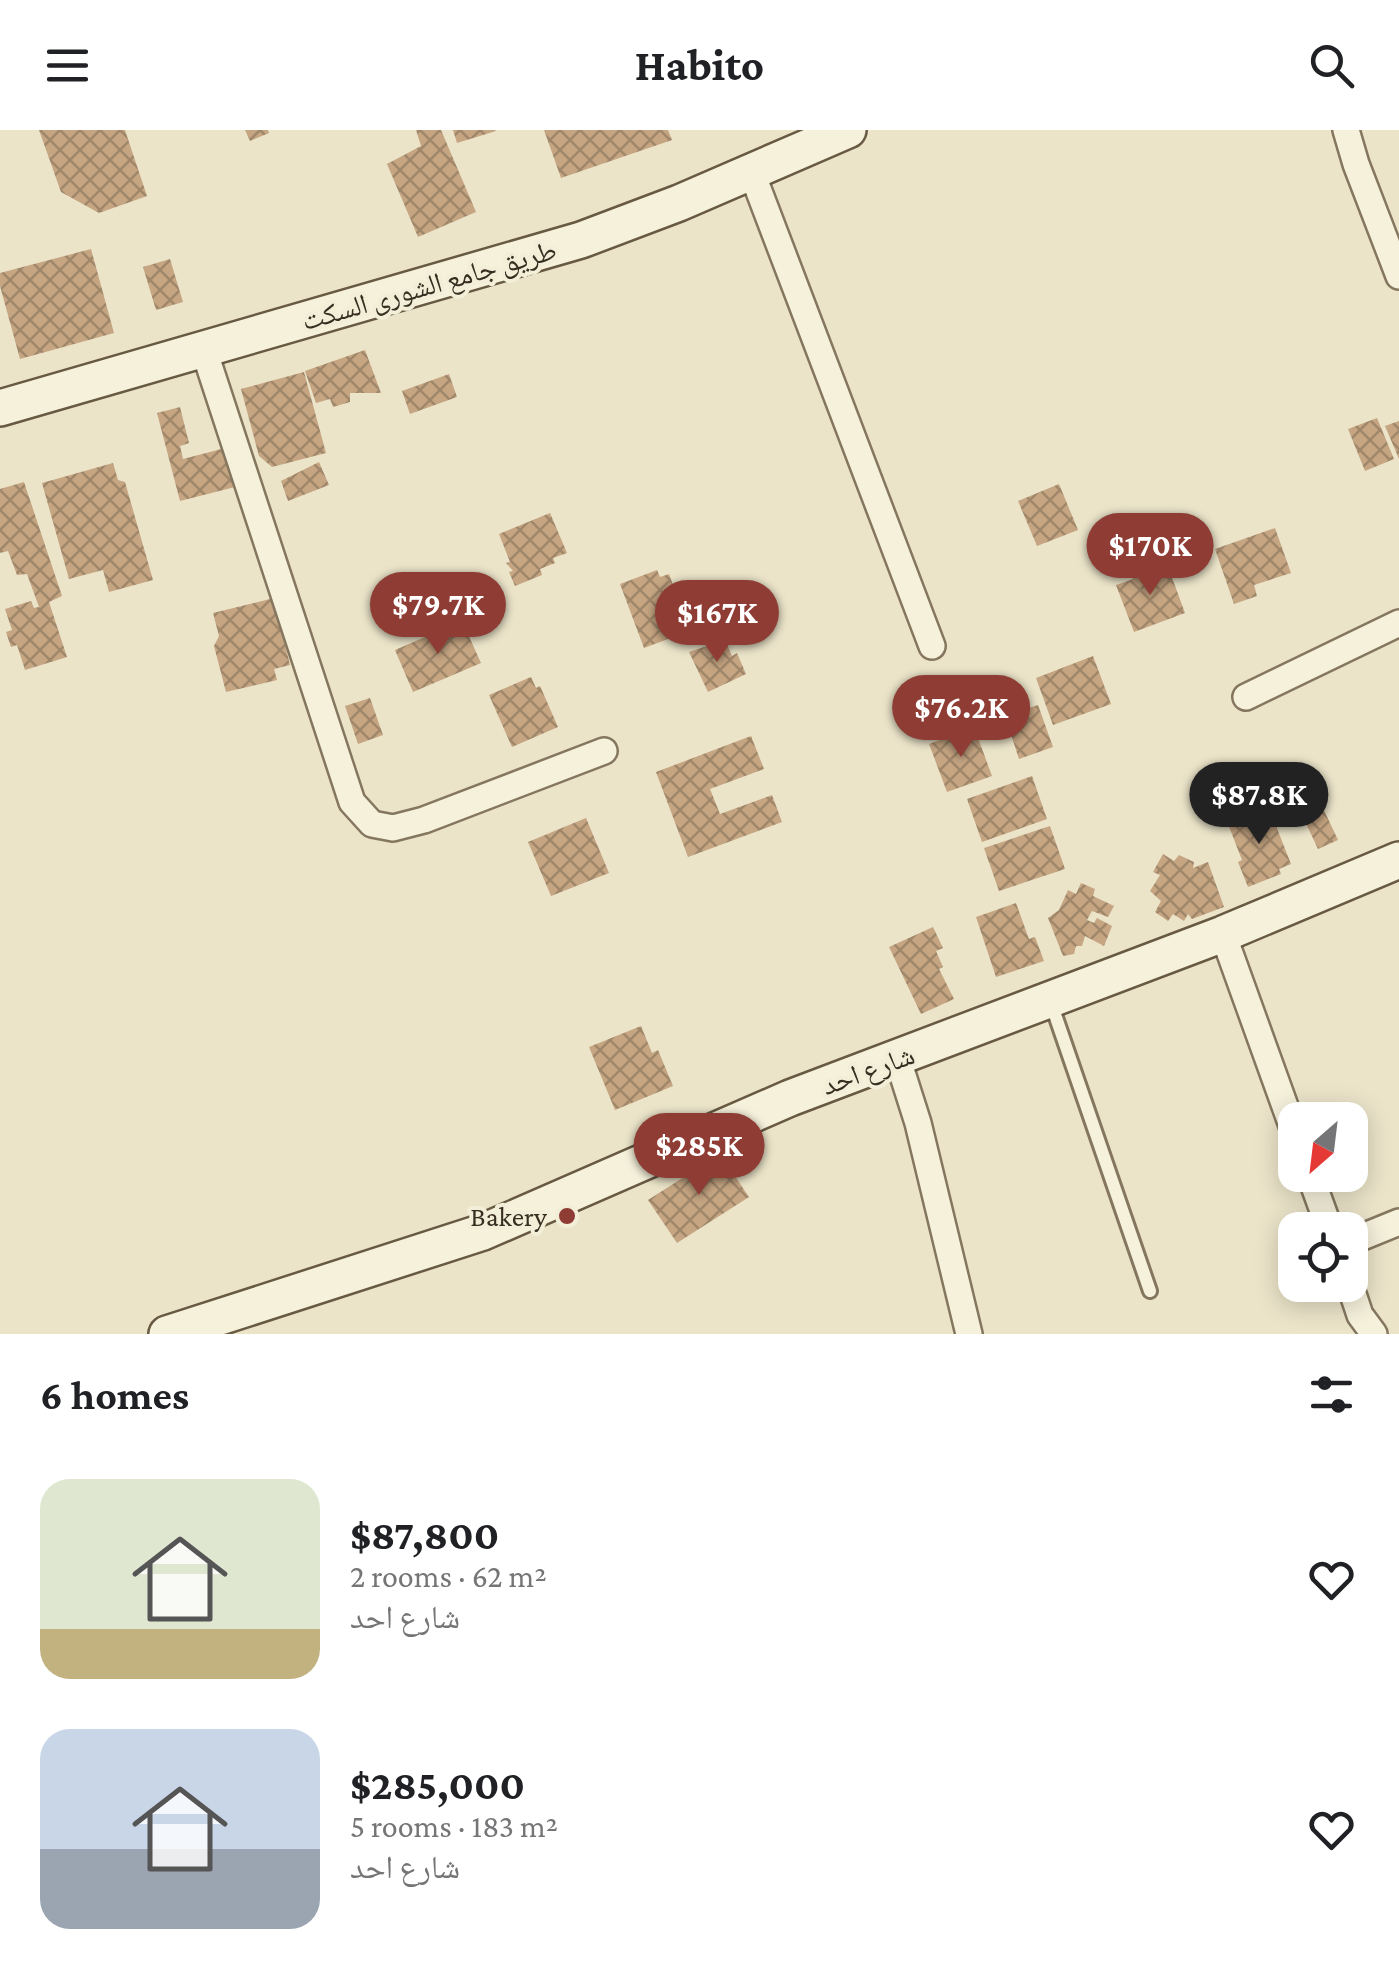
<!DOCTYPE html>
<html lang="en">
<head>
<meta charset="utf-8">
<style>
  body { margin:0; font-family:"Crimson Pro","Noto Naskh Arabic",serif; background:#f2f2f2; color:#202124; height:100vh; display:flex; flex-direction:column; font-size:38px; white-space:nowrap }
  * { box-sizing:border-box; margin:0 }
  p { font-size:32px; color:#757577 }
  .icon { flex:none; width:55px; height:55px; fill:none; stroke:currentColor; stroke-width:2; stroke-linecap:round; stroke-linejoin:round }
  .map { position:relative; height:1204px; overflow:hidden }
  .side { display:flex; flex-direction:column; background:#fff; flex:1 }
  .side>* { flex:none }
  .needle { width:65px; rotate:208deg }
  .fabs { position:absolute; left:1278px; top:972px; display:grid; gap:20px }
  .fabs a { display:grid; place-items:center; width:90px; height:90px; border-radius:20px; background:#fff; box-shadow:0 5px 25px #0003; font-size:50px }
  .price { position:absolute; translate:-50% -85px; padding:0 22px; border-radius:35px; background:#8f3d34; color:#fff; font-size:32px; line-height:65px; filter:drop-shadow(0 2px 5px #0008) }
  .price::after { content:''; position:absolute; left:50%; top:60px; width:30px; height:22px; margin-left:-15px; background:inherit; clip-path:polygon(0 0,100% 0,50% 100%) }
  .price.active { background:#222; color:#fff }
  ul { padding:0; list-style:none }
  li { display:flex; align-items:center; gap:30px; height:250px; padding:0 40px }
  li span { display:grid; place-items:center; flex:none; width:280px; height:200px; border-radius:30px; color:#555 }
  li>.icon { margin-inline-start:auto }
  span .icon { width:120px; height:120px; fill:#fffc; stroke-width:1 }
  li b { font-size:42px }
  h2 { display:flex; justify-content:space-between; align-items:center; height:120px; padding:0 40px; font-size:42px }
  header { display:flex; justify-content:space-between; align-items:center; height:130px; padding:0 40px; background:#fff; font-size:45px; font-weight:700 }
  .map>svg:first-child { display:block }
</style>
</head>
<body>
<header><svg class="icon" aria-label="menu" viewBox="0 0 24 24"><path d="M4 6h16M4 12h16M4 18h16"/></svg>Habito<svg class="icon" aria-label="search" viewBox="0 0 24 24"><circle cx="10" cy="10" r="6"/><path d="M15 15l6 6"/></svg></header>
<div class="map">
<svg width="1399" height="1204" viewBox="0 0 1399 1204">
  <defs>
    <pattern id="building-cross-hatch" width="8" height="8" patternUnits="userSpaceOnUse" patternTransform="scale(2.5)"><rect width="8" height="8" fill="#c5a582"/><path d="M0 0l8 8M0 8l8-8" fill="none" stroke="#a1876a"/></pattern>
  </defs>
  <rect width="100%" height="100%" fill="#ebe4c9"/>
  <!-- building -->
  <path fill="url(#building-cross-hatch)" d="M 39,0 L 125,0 L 147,66 L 99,83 L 61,62 Z
    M 245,0 L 268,0 L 269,3 L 250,11 Z
    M 416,0 L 441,0 L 476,82 L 418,107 L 387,34 L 421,16 Z
    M 453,0 L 495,0 L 496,1 L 457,13 Z
    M 544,0 L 668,0 L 672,10 L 561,48 Z
    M 91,119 L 114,203 L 20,229 L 0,156 L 0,143 Z
    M 170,129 L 183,172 L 156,180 L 143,137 Z
    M 365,220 L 381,263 L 350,263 L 350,272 L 333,277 L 330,269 L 316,273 L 305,241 Z
    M 304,242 L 326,323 L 272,337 L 259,326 L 241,259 Z
    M 449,244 L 457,267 L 410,284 L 402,261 Z
    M 180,277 L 189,313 L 180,316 L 183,329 L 229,317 L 239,356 L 180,371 L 157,283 Z
    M 1377,288 L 1394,329 L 1365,341 L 1348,299 Z
    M 1399,291 L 1399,329 L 1385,296 Z
    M 319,332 L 329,355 L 288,371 L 281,351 Z
    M 113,333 L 118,350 L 125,352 L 153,450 L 109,462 L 103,440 L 69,449 L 42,353 Z
    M 24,352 L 62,466 L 49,472 L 67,527 L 25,540 L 17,515 L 11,517 L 6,502 L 12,500 L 5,479 L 31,471 L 34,478 L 39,477 L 27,444 L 17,445 L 8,421 L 0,423 L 0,359 Z
    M 1059,354 L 1078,400 L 1037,416 L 1018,371 Z
    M 550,383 L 567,423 L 553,428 L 555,433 L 540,439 L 542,445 L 515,456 L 509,442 L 513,441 L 506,433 L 510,432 L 499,404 Z
    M 1275,398 L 1291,443 L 1254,455 L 1257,466 L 1234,474 L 1215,419 Z
    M 1167,434 L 1185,483 L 1134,502 L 1116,455 L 1133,449 L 1131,443 Z
    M 657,440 L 660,447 L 669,444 L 685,487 L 681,488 L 687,502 L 644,518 L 620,454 Z
    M 274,468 L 290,535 L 274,539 L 277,550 L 226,562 L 214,516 L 219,506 L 213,483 Z
    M 462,491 L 481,533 L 413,562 L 395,520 Z
    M 725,510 L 732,526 L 737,523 L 746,544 L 708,562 L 689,522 Z
    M 1093,526 L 1111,574 L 1053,595 L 1036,548 Z
    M 531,547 L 536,558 L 540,556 L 558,597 L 512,617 L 489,565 Z
    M 370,568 L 383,605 L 358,614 L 345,576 Z
    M 1038,575 L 1053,617 L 1019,629 L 1005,586 Z
    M 974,597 L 992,646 L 947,662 L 929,614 Z
    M 751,606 L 764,639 L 710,659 L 720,684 L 772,665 L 782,692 L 688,727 L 656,642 Z
    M 1032,646 L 1047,689 L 982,712 L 967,669 Z
    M 1314,659 L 1338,710 L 1318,719 L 1294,668 Z
    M 1269,678 L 1291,734 L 1279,739 L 1281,744 L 1248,757 L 1238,732 L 1242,730 L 1228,694 Z
    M 586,688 L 609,743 L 551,766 L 528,712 Z
    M 1050,696 L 1065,739 L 999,761 L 984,718 Z
    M 1163,724 L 1174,731 L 1179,725 L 1194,732 L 1193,738 L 1208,732 L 1224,777 L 1192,789 L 1188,784 L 1184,791 L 1173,784 L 1168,791 L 1155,782 L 1161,771 L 1150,761 L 1160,745 L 1153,742 Z
    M 1081,753 L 1095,759 L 1093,766 L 1114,776 L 1108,787 L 1092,781 L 1087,790 L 1094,793 L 1097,788 L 1112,796 L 1104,816 L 1085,806 L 1082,816 L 1076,816 L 1074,824 L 1063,826 L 1048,788 L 1059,780 L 1068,760 L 1076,764 Z
    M 1016,773 L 1029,809 L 1035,807 L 1044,831 L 996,847 L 976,787 Z
    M 933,797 L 943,818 L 936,821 L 943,837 L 939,839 L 954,869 L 921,884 L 889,817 Z
    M 641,896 L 652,923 L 658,920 L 673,956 L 615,980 L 589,917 Z
    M 720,1024 L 749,1067 L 677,1113 L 648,1070 Z"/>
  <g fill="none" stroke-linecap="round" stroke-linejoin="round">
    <defs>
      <path id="lane" d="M 1051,873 L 1150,1161"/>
      <path id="street" d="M 1346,0 L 1356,34 L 1399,146
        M 752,43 L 932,516
        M 203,217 L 352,672 L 372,694 L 393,698 L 424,690 L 604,621
        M 1246,567 L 1399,493
        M 1223,804 L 1295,1004
        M 898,930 L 918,993 L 969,1204
        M 1310,1045 L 1330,1100
        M 1350,1112 L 1399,1092
        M 1350,1155 L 1360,1185 L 1374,1204"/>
      <path id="secondary" d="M 0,278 L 581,110 L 679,73 L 848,0
        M 167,1204 L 483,1102 L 790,968 L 1223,804 L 1399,730"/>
    </defs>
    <!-- lane casing -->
    <use href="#lane" stroke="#85775f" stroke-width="18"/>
    <!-- street casing -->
    <use href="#street" stroke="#85775f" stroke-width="30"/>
    <!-- secondary casing -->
    <use href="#secondary" stroke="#675942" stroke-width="40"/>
    <!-- lane -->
    <use href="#lane" stroke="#f6f1db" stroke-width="12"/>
    <!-- street -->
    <use href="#street" stroke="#f6f1db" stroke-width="25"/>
    <!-- secondary -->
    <use href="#secondary" stroke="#f6f1db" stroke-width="35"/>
  </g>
  <!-- markers -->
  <circle fill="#8f3d34" stroke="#f3eed8" stroke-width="4" cx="567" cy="1086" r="10"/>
  <g text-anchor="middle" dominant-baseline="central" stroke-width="8" stroke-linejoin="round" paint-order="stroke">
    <!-- street labels -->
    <g font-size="28" fill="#372e21" stroke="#f3eed8">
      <text transform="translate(429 155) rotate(-16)">طريق جامع الشورى السكت</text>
      <text transform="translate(868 940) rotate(-20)">شارع احد</text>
    </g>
    <!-- poi labels -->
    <g font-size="28" fill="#372e21" stroke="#f3eed8" text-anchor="end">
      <text x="547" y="1086">Bakery</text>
    </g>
  </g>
</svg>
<div class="fabs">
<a><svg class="needle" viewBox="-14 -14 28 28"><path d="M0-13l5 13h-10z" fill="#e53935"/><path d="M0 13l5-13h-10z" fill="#757577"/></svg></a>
<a><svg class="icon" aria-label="locate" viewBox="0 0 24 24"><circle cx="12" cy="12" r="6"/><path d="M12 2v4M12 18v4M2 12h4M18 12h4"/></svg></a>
</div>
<b class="price" style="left:1150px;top:468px">$170K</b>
<b class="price" style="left:438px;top:527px">$79.7K</b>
<b class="price" style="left:717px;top:535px">$167K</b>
<b class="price" style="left:961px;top:630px">$76.2K</b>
<b class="price active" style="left:1259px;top:717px">$87.8K</b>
<b class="price" style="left:699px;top:1068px">$285K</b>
</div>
<section class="side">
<h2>6 homes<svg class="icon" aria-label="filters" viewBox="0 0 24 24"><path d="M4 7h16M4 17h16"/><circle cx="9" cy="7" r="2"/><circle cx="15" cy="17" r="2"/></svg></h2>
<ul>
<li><span style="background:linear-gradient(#dfe7d0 75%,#c2b280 0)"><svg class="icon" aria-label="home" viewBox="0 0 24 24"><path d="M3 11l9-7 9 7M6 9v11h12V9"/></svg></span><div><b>$87,800</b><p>2 rooms · 62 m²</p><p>شارع احد</p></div><svg class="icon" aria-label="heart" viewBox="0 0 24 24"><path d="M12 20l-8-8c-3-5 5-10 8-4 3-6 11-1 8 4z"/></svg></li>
<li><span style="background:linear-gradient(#c9d6e8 60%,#9aa5b1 0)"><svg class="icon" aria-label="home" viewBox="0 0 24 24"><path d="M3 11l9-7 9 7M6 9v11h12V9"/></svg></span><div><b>$285,000</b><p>5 rooms · 183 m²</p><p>شارع احد</p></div><svg class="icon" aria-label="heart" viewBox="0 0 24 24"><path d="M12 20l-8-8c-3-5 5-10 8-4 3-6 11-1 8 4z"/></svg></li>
</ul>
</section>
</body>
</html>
